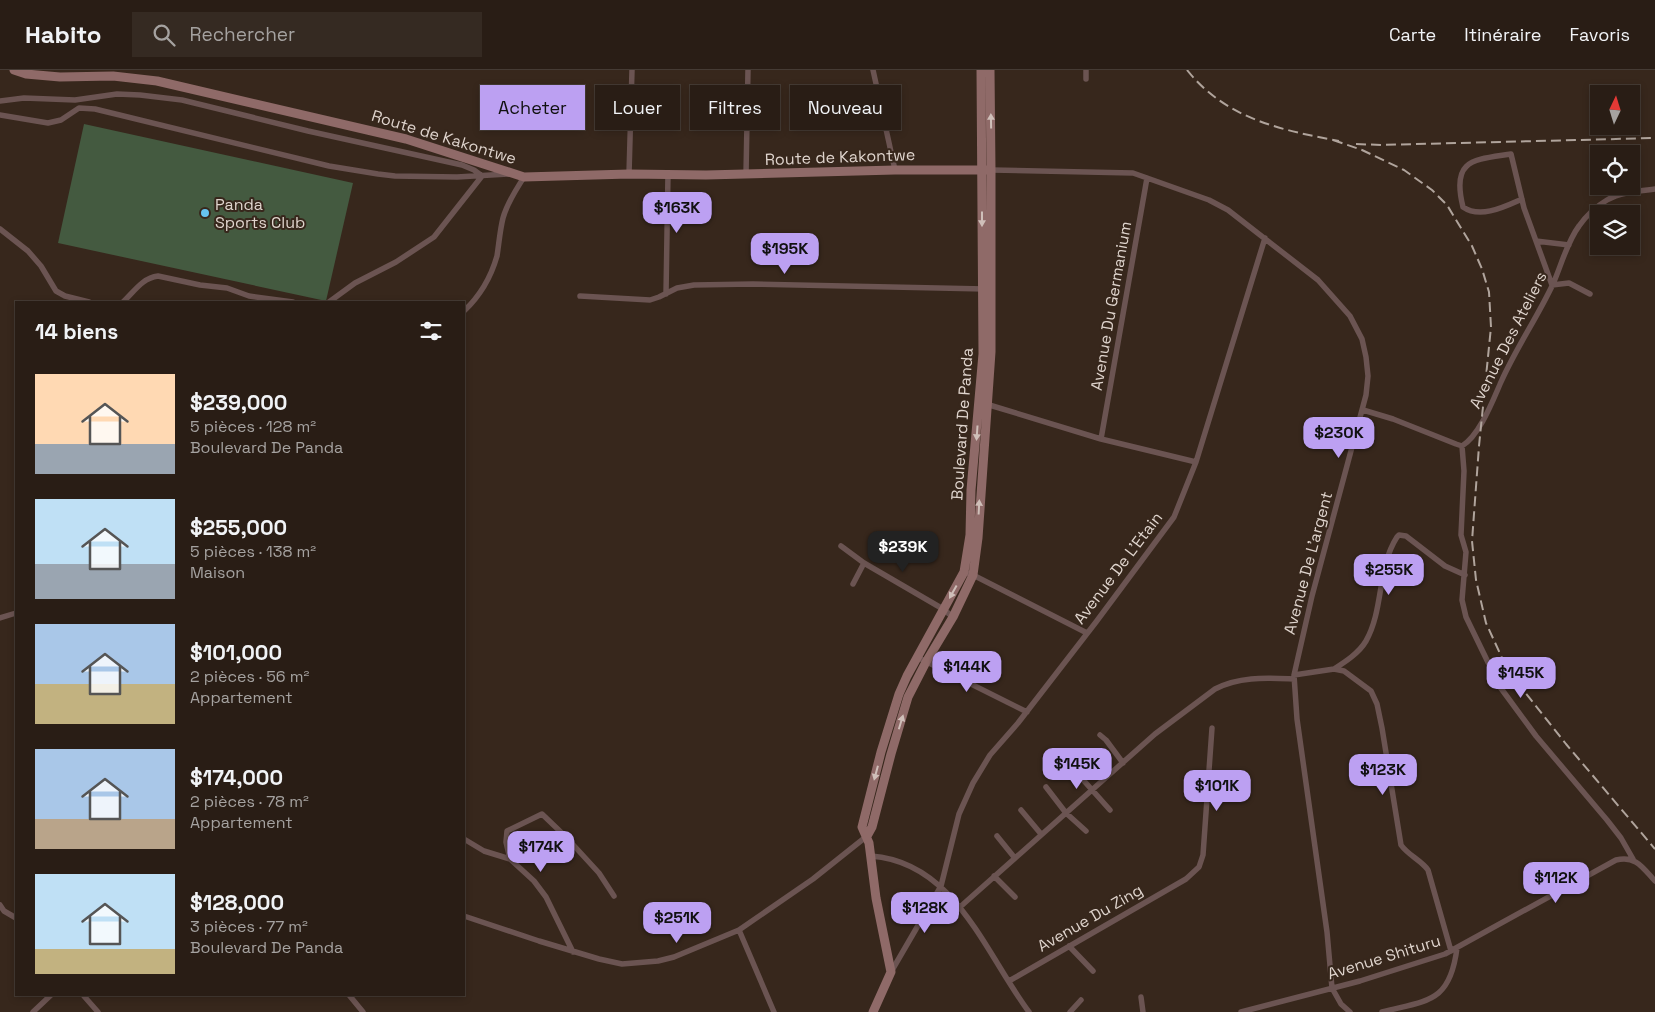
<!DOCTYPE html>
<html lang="fr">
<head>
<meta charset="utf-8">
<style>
  body { margin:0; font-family:"Space Grotesk",sans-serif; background:#352a22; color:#f1f3f6; height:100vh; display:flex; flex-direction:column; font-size:19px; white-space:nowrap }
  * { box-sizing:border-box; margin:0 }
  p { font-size:16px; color:#a5a2a0 }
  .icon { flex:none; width:28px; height:28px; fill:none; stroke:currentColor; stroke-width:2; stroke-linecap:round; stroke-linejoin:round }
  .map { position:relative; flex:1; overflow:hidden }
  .details { position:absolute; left:15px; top:231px; width:450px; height:695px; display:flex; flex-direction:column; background:#291d15; border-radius:0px; box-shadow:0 2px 8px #0003,0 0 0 1px #453b34 }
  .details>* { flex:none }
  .guide { position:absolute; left:480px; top:15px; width:475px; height:45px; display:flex; gap:10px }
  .needle { width:32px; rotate:4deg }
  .tools { position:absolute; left:1590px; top:15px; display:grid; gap:10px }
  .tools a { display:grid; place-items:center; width:50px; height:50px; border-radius:0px; background:#291d15; box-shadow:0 2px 8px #0003,0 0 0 1px #453b34; font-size:25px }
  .price { position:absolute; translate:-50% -42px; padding:0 11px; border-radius:10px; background:#bca0f2; color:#111; font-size:16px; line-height:32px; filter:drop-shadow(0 1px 2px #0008) }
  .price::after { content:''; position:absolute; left:50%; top:30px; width:15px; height:11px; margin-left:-8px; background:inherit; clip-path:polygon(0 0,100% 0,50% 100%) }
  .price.current { background:#222; color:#fff }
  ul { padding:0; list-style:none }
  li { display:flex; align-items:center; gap:15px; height:125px; padding:0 20px }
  li span { display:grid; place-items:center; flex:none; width:140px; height:100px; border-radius:0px; color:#555 }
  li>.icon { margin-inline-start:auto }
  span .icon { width:60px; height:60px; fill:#fffc; stroke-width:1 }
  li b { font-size:21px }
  h2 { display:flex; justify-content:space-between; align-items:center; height:60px; padding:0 20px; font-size:21px }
  .chip { padding:0 18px; border-radius:0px; background:#291d15; box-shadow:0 2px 8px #0003,0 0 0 1px #453b34; font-size:18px; line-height:45px }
  .chip.current { background:#bca0f2; color:#111 }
  header { display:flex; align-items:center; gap:30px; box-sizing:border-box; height:70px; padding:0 25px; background:#291d15; border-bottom:1px solid #453b34 }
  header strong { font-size:24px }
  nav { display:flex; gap:28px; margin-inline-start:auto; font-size:18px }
  .search { width:350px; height:45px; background:#352a22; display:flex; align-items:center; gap:12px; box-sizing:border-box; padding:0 18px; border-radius:0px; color:#a5a2a0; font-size:19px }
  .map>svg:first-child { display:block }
</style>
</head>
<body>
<header>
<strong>Habito</strong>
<div class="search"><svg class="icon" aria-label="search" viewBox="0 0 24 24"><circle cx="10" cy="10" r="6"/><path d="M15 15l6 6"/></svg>Rechercher</div>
<nav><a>Carte</a><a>Itinéraire</a><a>Favoris</a></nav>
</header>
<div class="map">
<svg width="1655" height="942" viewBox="0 0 1655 942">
  <rect width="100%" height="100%" fill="#37271c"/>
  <!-- green -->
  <path fill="#445a40" d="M 84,54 L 353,113 L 326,231 L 58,173 Z"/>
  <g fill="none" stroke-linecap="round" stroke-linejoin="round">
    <!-- street -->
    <path stroke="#6b5452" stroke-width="5.5" d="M 873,0 L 895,100
      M 1086,0 L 1086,9
      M 0,31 L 24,28 L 75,30 L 117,24 L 140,25 L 182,30 L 308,61 L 462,95 L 474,100 L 482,106 L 434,167 L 396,192 L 355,213 L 329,232
      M 0,45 L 48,53 L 61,50 L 79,38 L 95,39 L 329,96 L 378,104 L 395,106 L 457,107 L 508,104
      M 991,100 L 1133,103 L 1209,130 L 1228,140 L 1318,210 L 1350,246 L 1362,269 L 1366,287 L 1368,306 L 1366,325 L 1312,526 L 1294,605 L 1297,649 L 1327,862 L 1332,918 L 1341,934 L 1350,942
      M 629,104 L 632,0
      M 746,104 L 748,0
      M 1522,129 C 1504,137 1480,149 1463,137 C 1451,89 1473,90 1511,84 L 1524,138 L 1552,215 L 1569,213 L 1590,224
      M 0,159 L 28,181 L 41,196 L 56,221 L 65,226 L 89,232
      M 1536,171 L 1569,175
      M 666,224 L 668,104
      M 580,226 L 650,230 L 659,227 L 677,218 L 694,215 L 753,214 L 985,219
      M 123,232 C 134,222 142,208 158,206 L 200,215 L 227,218 L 249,226 L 293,232
      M 464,241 C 480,226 491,207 497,186 C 499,173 500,160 503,148 C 507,133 516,120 524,107
      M 986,334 L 1101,369 L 1196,392
      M 1363,340 L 1393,349 L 1456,374 L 1462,376 C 1480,365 1493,330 1501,312 C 1516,278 1537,248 1553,214 C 1561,196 1567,172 1579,156 C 1586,146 1597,136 1607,130 C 1621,122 1640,121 1655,119
      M 1101,369 L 1147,108
      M 1462,376 L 1464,401 L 1461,465 L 1466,482 L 1462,530 L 1466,547 L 1500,617 L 1536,666 L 1607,750 L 1621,768 L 1633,789
      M 841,476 L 864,493 L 943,539 L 953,547
      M 964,502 L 973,505 L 1087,563
      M 853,514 L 864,493
      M 0,548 L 16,543
      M 917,587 L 1027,642
      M 1334,599 C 1345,592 1359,583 1366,571 C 1384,539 1377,498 1397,467 L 1399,465 L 1406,466 L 1445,496 L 1465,505
      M 1294,605 L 1334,599 L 1344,601 L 1371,621 L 1377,634 L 1382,658 L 1401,775 C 1409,786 1421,790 1428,800 L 1451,881
      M 1100,665 L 1106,670 L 1123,693
      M 1060,684 L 1110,740
      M 1046,717 L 1066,743 L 1086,761
      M 1021,740 L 1041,764
      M 997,766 L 1014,787
      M 464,769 L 484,781 L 510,789 L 534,811 L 546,827 L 573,882
      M 871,786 C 955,792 985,883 1029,942
      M 510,789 L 506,772 L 507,761 L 542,744 L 566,767 L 599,803 L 614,826
      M 994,806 L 1015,827
      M 0,835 L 4,841 L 16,848
      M 960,837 L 1155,664 L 1215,619 C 1240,606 1267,608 1294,609
      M 464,846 L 539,871 L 599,889 L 622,894 L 658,891 L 674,887 L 739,860 L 813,809 L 867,766
      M 739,860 L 774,942
      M 1069,876 L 1093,901
      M 891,902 L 941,816 L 959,744 L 973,713 L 990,685 L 1018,653 L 1096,552 L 1174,447 L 1196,392 L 1265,168
      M 1009,911 L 1186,809 L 1199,797 L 1203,785 L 1212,658
      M 83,925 L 98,942
      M 349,925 L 363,942
      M 1141,927 L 1143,942
      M 33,942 L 51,925
      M 1070,942 L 1081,930
      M 1241,942 L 1360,911 L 1445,884 L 1616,790 C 1636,785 1643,798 1655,811
      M 1382,942 C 1428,930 1450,933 1457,878"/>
    <!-- secondary -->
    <path stroke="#8f6a68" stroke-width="9" d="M 14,0 L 26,4 L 60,7 L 113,6 L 157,11 L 406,69 L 524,107 L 629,104 L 706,105 L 895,100 L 991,100
      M 867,766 L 872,757 L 891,684 L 908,627 L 926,592 L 953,547 L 973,505 L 978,468 L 991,282 L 991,100 L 990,0
      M 873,942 L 891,902 L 876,828 L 869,773 L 862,757 L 881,682 L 899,624 L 907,606 L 964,502 L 970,465 L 971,420 L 983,284 L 981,0"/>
    <!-- rail -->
    <path stroke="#b0a49c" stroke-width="2" stroke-dasharray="10 5" stroke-linecap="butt" d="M 1187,0 C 1226,49 1281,60 1339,71
      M 1333,70 L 1362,80 L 1404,100 L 1432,120 L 1447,135 L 1472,176 L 1482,199 L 1489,222 L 1491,257 L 1479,376 L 1472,471 L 1476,510 L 1486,553 L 1503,590 L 1524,621 L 1566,674 L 1655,779
      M 1356,74 L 1381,75 L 1655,68"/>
  </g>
  <!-- one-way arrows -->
  <defs><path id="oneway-solid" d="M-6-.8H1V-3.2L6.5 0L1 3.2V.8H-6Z" transform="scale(1.25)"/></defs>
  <g fill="#cfbfb9">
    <use href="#oneway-solid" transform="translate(991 51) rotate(-91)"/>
    <use href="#oneway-solid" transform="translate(982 149) rotate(90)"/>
    <use href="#oneway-solid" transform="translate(977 363) rotate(94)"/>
    <use href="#oneway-solid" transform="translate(979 437) rotate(-87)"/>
    <use href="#oneway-solid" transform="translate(953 522) rotate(119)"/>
    <use href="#oneway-solid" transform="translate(901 652) rotate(-73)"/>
    <use href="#oneway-solid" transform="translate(876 703) rotate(105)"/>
  </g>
  <!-- markers -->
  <circle fill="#67c4f0" stroke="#37271c" stroke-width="2" cx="205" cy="143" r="5"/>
  <g text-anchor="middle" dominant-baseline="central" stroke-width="4" stroke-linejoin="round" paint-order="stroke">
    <!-- street labels -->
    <g font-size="16" fill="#dfd4cd" stroke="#37271c">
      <text transform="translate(444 67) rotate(17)">Route de Kakontwe</text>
      <text transform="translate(840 87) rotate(-2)">Route de Kakontwe</text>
      <text transform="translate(1111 236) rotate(-80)">Avenue Du Germanium</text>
      <text transform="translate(1508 270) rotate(-63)">Avenue Des Ateliers</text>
      <text transform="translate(962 354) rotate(-86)">Boulevard De Panda</text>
      <text transform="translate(1308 493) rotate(-75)">Avenue De L'argent</text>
      <text transform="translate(1118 498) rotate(-53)">Avenue De L'Etain</text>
      <text transform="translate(1090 848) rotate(-30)">Avenue Du Zing</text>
      <text transform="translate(1384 887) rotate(-17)">Avenue Shituru</text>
    </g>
    <!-- poi labels -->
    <g font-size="16" fill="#dfd4cd" stroke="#37271c" text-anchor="start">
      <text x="215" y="134">Panda<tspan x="215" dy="18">Sports Club</tspan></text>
    </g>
  </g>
</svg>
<div class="tools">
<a><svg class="needle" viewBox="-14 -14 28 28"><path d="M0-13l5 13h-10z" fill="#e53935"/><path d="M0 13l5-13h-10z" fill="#a5a2a0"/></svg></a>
<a><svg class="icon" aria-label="locate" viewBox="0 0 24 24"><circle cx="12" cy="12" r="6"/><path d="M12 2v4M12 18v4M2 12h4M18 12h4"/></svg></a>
<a><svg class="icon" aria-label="layers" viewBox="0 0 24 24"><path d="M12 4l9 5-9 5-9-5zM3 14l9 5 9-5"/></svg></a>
</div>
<b class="price" style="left:677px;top:164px">$163K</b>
<b class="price" style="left:785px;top:205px">$195K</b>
<b class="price" style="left:1339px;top:389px">$230K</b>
<b class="price current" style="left:903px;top:503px">$239K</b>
<b class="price" style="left:1389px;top:526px">$255K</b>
<b class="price" style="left:967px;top:623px">$144K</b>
<b class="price" style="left:1521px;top:629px">$145K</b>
<b class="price" style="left:1077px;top:720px">$145K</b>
<b class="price" style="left:1383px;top:726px">$123K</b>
<b class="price" style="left:1217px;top:742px">$101K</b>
<b class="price" style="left:541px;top:803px">$174K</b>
<b class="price" style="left:1556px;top:834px">$112K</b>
<b class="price" style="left:925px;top:864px">$128K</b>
<b class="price" style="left:677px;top:874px">$251K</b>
<div class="guide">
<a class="chip current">Acheter</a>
<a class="chip">Louer</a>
<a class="chip">Filtres</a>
<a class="chip">Nouveau</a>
</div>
<section class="details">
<h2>14 biens<svg class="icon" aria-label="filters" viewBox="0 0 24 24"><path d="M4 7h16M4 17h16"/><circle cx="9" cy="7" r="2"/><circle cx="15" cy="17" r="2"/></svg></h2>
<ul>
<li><span style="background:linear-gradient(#ffd9b3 70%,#9aa5b1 0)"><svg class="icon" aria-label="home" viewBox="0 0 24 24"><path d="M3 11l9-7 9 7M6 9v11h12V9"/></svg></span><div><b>$239,000</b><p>5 pièces · 128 m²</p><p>Boulevard De Panda</p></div></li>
<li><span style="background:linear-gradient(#bfe0f5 65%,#9aa5b1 0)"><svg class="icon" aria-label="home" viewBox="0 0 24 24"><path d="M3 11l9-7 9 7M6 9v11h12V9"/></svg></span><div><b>$255,000</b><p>5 pièces · 138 m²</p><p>Maison</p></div></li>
<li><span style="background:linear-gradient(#a9c7e8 60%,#c2b280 0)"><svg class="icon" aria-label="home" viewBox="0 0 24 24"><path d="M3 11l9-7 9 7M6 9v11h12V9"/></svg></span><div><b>$101,000</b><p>2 pièces · 56 m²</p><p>Appartement</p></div></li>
<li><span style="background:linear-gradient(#a9c7e8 70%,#b9a48a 0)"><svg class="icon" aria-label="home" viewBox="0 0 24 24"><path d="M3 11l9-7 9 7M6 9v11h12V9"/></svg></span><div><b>$174,000</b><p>2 pièces · 78 m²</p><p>Appartement</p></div></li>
<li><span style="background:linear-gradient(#bfe0f5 75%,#c2b280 0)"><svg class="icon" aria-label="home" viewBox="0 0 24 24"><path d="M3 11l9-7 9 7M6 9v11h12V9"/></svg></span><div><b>$128,000</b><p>3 pièces · 77 m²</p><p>Boulevard De Panda</p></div></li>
</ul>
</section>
</div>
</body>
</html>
